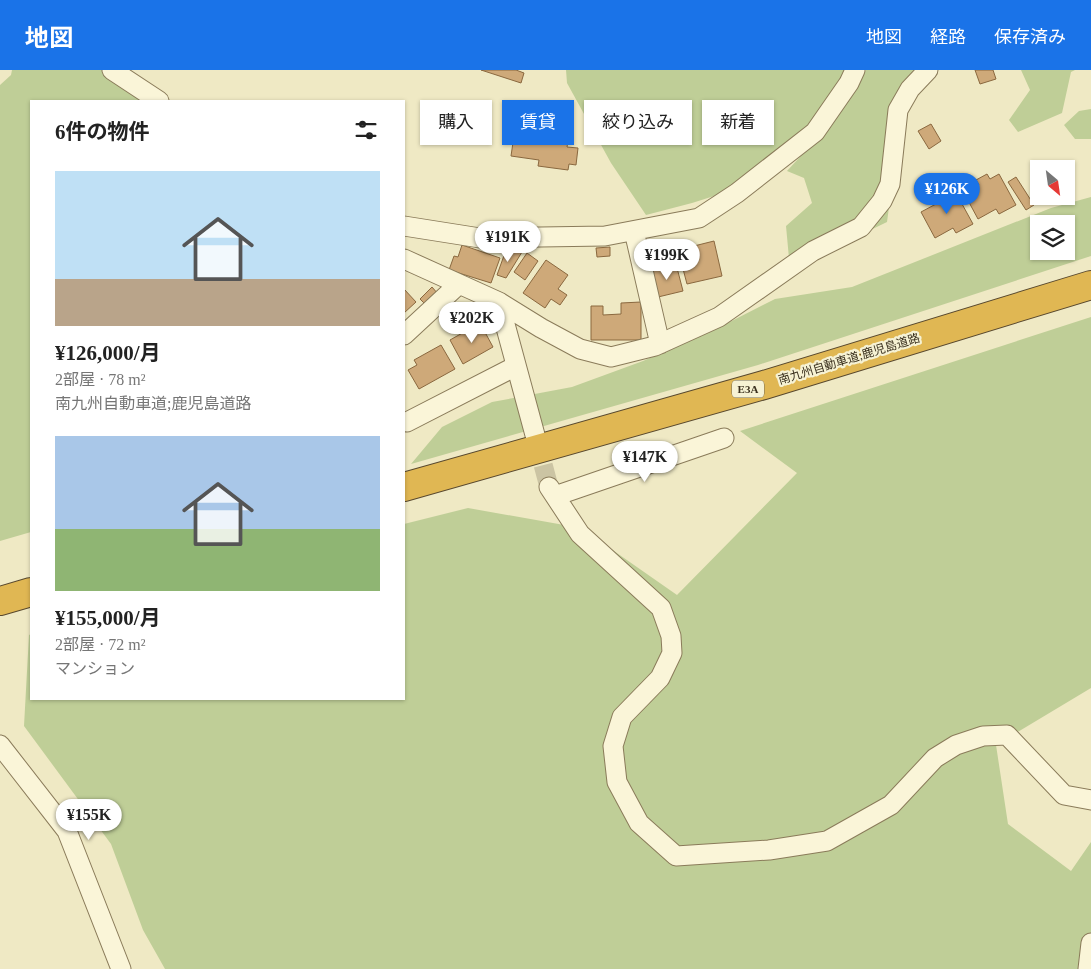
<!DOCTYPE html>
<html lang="ja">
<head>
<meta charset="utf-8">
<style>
  body { margin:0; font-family:"Times New Roman","Noto Sans JP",serif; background:#f6f6f6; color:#222; height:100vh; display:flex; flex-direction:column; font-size:19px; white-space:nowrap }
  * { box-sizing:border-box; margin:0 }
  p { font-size:16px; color:#767676 }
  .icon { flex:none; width:28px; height:28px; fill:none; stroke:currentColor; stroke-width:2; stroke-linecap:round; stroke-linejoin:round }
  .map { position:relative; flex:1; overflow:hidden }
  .panel { position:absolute; left:30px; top:30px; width:375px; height:600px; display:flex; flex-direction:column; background:#fff; border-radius:0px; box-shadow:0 1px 4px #0004 }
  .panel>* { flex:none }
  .hud { position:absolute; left:420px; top:30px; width:475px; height:45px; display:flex; gap:10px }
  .needle { width:32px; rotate:151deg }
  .tools { position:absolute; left:1030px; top:90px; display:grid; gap:10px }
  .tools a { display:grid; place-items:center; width:45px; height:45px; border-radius:0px; background:#fff; box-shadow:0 1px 4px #0004; font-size:25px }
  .price { position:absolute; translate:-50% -42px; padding:0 11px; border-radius:18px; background:#fff; color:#222; font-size:16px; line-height:32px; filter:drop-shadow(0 1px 2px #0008) }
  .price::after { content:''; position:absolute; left:50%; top:30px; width:15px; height:11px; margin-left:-8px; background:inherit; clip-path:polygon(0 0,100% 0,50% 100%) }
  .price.active { background:#1a73e8; color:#fff }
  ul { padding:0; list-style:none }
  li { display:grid; align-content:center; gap:10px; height:265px; padding:0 25px }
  li span { display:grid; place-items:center; height:155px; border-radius:0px; color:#555 }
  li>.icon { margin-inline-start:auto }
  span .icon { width:90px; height:90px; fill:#fffc; stroke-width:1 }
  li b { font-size:21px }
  h2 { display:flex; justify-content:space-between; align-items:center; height:60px; padding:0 25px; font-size:21px }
  .pill { padding:0 18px; border-radius:0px; background:#fff; box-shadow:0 1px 4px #0004; font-size:18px; line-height:45px }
  .pill.active { background:#1a73e8; color:#fff }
  header { display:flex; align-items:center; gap:30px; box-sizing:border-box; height:70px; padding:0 25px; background:#1a73e8; color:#fff }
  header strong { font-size:24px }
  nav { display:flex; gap:28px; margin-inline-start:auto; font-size:18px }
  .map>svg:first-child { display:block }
</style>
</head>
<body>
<header>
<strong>地図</strong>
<nav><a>地図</a><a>経路</a><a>保存済み</a></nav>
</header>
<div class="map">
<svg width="1091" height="899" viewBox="0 0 1091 899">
  <rect width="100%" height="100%" fill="#efe9c4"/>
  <!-- green -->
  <path fill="#bfce97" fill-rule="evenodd" d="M 12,0 L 125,0 L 164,31 L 31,31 L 31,462 L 0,471 L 0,15 L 11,5 Z
    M 566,0 L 850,0 L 826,40 L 749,115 L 692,133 L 646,145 L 611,93 L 567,13 Z
    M 866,0 L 921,0 L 907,12 L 906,53 L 892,115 L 887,152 L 790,199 L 786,156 L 812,133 L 804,108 L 787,101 C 817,69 844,37 866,0 Z
    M 1021,0 L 1075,0 L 1071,2 L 1062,43 L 1018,62 L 1009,50 L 1030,20 Z
    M 1091,39 L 1091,69 L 1075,69 L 1064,55 L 1079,41 Z
    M 1091,127 L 1091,186 L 758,295 L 411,394 L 442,357 L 492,332 L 572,317 L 643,291 L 714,260 L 775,229 L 852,217 L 1051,138 ZM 1039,154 L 1066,154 L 1066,181 L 1039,181 Z
    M 1091,247 L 1091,618 L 996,675 L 1008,754 L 1071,801 L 1091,772 L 1091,899 L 165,899 L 143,860 L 111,774 L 24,656 L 29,565 L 31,564 L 31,629 L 404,629 L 404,454 L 468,438 L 581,458 L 677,525 L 797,403 L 740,361 Z"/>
  <!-- building -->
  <path fill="#cea979" stroke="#8a683f" d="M 481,0 L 516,0 L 524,3 L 521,13 Z
    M 975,0 L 993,0 L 996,9 L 980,14 Z
    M 931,54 L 941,71 L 929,79 L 918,61 Z
    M 515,59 L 544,63 L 543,68 L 568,71 L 567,77 L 578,78 L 576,95 L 569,94 L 568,100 L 538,96 L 539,90 L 511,86 Z
    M 987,104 L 990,109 L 999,104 L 1016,135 L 999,144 L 996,139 L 978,149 L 964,123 L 979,115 L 976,110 Z
    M 1016,107 L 1034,135 L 1026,140 L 1008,112 Z
    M 944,122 L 947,128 L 956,123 L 973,154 L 956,163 L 953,158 L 935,168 L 921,142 L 936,134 L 933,129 Z
    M 714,171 L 722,206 L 687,214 L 678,180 Z
    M 462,175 L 500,188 L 491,213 L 449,200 L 454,186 L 458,187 Z
    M 610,177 L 610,186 L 597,187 L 596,178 Z
    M 506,180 L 522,182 L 506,208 L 497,205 Z
    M 527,183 L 538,191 L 525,210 L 514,202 Z
    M 546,190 L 568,205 L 558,219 L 567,225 L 560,235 L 551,229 L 545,238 L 523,223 Z
    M 676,194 L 683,221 L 658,227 L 652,200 Z
    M 432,217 L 438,224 L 426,235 L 420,229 Z
    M 404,219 L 416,232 L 404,243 Z
    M 641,232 L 641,270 L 591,270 L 591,236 L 603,236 L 603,245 L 621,244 L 621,233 Z
    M 480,253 L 493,277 L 463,294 L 450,270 Z
    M 441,275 L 455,299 L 419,319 L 408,300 L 417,295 L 414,290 Z"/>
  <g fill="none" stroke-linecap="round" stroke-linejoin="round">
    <!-- street-tunnel -->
    <path stroke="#cbc4a3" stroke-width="19" stroke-dasharray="19 9" stroke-linecap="butt" d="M 536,368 L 549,417"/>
    <defs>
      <path id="street" d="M 112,0 L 159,31
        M 404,156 L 480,168 L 605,166 L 699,148 L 737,123 L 815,62 L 849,13 L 855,0
        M 634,161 L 660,274
        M 404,189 L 499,232 L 535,365
        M 499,232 L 541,258 L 580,279 L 611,287 L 655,276 L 719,247 L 813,181 L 861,157 L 882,131 L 890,114 L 898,40 L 910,19 L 928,0
        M 404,265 L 459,214
        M 407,352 L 516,296
        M 549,417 L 580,464 L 661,538 L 671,566 L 672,583 L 660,608 L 622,647 L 613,676 L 617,712 L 639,753 L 676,786 L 769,780 L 827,771 L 891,735 L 935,688 L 956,675 L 983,666 L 1007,665 L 1064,725 L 1091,730
        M 555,426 L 724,368
        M 0,675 L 67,761 L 121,899
        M 1088,899 L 1091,873"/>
      <path id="highway" d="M 404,417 L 764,315 L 1091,215
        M 0,531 L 31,522"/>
    </defs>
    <!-- street casing -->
    <use href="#street" stroke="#8a7b5a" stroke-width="21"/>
    <!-- highway casing -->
    <use href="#highway" stroke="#58482e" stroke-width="30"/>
    <!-- street -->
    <use href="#street" stroke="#faf5d8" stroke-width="19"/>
    <!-- highway -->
    <use href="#highway" stroke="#e0b753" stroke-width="28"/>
  </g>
  <g text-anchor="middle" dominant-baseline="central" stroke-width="4.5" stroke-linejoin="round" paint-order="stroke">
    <!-- shield labels -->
    <rect fill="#f6f2d4" stroke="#726a55" stroke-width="1" x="732" y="310.5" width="32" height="17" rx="4"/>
    <g font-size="11" font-weight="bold" fill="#3a301e">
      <text x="748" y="319">E3A</text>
    </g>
    <!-- street labels -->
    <g font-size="12" fill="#3a301e" stroke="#f6f2d4">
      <text transform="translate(849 289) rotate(-17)">南九州自動車道;鹿児島道路</text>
    </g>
  </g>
</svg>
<div class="tools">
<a><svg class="needle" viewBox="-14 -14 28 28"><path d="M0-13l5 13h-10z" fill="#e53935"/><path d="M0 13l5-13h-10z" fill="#767676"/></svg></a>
<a><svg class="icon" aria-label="layers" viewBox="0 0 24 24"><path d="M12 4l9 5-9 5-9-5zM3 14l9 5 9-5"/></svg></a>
</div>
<b class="price active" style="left:947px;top:145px">¥126K</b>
<b class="price" style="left:508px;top:193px">¥191K</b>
<b class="price" style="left:667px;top:211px">¥199K</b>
<b class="price" style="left:472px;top:274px">¥202K</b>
<b class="price" style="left:645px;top:413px">¥147K</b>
<b class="price" style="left:89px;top:771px">¥155K</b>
<div class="hud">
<a class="pill">購入</a>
<a class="pill active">賃貸</a>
<a class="pill">絞り込み</a>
<a class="pill">新着</a>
</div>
<section class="panel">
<h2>6件の物件<svg class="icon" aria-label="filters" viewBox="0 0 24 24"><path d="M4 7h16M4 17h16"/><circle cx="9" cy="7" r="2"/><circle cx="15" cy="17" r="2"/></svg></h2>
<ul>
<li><span style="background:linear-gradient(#bfe0f5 70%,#b9a48a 0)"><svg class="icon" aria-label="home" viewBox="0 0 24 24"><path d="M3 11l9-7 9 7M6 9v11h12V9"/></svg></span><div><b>¥126,000/月</b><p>2部屋 · 78 m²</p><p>南九州自動車道;鹿児島道路</p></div></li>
<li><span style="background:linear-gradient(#a9c7e8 60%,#8fb573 0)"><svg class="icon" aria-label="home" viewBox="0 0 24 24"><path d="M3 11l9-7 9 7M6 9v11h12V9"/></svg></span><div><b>¥155,000/月</b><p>2部屋 · 72 m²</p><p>マンション</p></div></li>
</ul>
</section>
</div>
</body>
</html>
